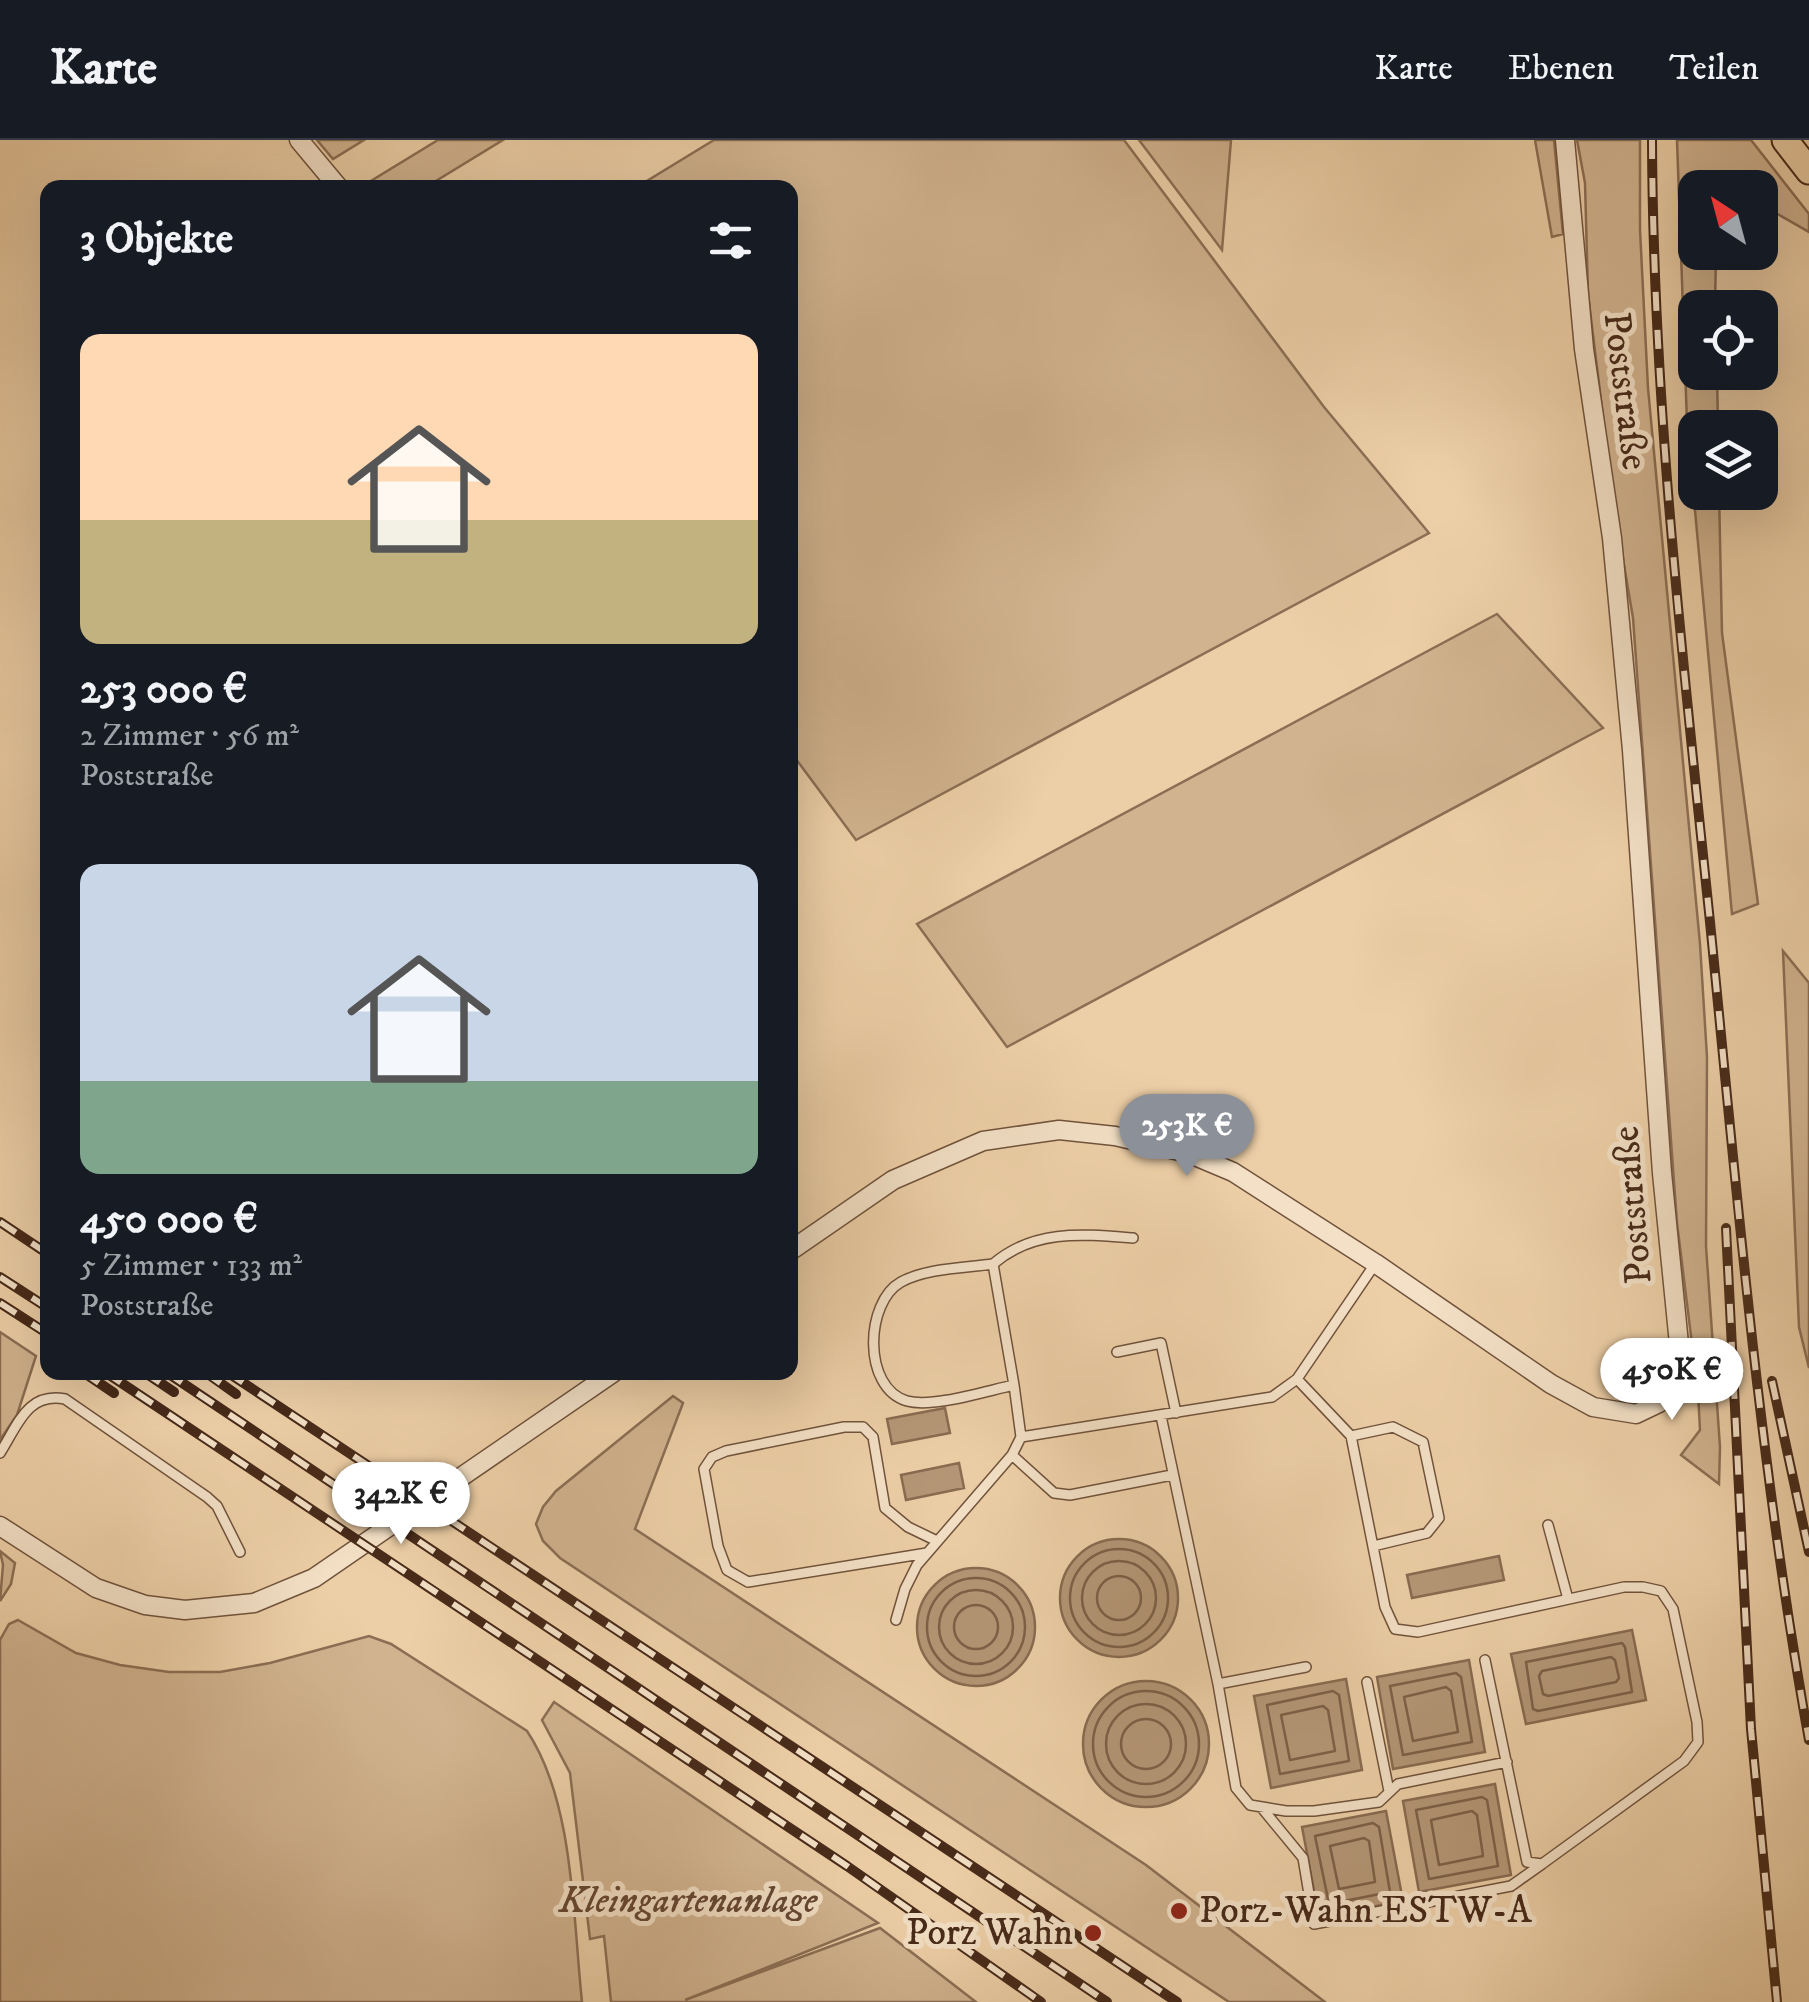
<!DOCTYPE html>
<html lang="de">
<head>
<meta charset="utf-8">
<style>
  body { margin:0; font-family:"IM FELL DW Pica",serif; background:#20242c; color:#f1f3f6; height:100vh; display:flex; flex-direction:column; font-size:38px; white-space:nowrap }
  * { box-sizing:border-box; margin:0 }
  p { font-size:32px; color:#9ea1a6 }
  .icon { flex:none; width:55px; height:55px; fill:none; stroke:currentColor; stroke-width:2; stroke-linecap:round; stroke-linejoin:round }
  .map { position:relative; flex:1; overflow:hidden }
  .side { position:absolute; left:40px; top:40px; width:758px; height:1200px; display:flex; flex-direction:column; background:#171b24; border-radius:20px; box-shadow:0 10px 40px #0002 }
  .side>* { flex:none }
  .needle { width:65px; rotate:324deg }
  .tools { position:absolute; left:1678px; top:30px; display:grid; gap:20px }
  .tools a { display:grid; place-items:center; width:100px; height:100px; border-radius:20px; background:#171b24; box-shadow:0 10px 40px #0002; font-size:50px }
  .price { position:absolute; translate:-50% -85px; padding:0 22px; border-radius:35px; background:#fff; color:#222; font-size:32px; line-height:65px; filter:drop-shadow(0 2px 5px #0008) }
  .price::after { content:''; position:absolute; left:50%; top:60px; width:30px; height:22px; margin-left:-15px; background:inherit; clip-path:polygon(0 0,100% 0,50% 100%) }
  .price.selected { background:#8c9099; color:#fff }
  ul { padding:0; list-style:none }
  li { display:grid; align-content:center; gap:20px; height:530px; padding:0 40px }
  li span { display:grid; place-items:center; height:310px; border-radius:20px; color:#555 }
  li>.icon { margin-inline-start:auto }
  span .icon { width:180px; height:180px; fill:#fffc; stroke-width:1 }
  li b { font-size:42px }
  h2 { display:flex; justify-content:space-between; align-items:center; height:120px; padding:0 40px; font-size:42px }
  header { display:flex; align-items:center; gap:60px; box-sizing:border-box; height:140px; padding:0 50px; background:#171b24; border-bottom:2px solid #363941 }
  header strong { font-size:48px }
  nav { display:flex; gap:55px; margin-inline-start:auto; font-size:35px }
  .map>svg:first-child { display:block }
</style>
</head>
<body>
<header>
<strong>Karte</strong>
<nav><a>Karte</a><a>Ebenen</a><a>Teilen</a></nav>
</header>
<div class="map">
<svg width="1809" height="1862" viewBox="0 0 1809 1862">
  <rect width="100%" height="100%" fill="#edcfa7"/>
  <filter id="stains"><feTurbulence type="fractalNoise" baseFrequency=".002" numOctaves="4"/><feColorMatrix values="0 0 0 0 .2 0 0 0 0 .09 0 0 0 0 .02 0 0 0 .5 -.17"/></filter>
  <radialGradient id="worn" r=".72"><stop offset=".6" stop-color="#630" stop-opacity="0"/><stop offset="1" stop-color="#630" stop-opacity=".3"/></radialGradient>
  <!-- green -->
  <path fill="#d1b38f" stroke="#8c6e54" stroke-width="2.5" d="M 317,0 L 364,0 L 333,19 Z
    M 438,0 L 503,0 L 426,47 L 361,47 Z
    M 714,0 L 1124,0 L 1324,267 L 1429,393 L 856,700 L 790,611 L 790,48 L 637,47 Z
    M 1139,0 L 1231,0 L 1222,110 Z
    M 1535,0 L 1554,0 L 1563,94 L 1552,97 Z
    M 1577,0 L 1640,0 L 1640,90 L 1648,248 L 1700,804 L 1707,917 L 1706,1106 L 1720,1307 L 1719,1344 L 1681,1315 L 1700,1290 L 1698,1252 L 1677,1083 L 1633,478 L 1614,366 L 1588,154 L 1585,43 Z
    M 1677,0 L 1751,0 L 1809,74 L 1809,92 L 1760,64 L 1760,48 L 1695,48 L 1695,112 L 1716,113 L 1715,167 L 1695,168 L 1695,232 L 1717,233 L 1718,287 L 1695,288 L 1695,352 L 1719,353 L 1722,493 L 1758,764 L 1732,774 L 1687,283 Z
    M 1497,474 L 1603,588 L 1007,907 L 917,784 Z
    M 1783,811 L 1809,843 L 1809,1228 L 1799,1187 Z
    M 0,1192 L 36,1216 L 17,1275 L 0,1300 Z
    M 673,1256 L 683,1263 L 635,1389 L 1146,1725 L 1325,1862 L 1229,1862 L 560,1418 L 543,1401 L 536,1384 L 543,1367 L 556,1351 Z
    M 0,1411 L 15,1423 L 11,1444 L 0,1461 L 3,1425 Z
    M 18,1480 L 76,1513 L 120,1525 L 169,1532 L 220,1532 L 270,1523 L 369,1496 L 391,1504 L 527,1591 C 574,1661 573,1778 582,1862 L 0,1862 L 0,1500 L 9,1484 Z
    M 554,1562 L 878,1783 L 685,1860 L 880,1788 L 976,1862 L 611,1862 L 604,1796 L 590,1799 L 570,1633 L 542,1580 Z"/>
  <!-- water -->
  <path fill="#b59777" stroke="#896b51" stroke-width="2.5" d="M 945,1268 L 950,1293 L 892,1304 L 887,1279 Z
    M 959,1323 L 964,1348 L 906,1360 L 901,1335 Z
    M1060 1458a59 59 0 1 1 118 0a59 59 0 1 1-118 0Z
    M 1499,1416 L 1504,1440 L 1412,1458 L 1407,1435 Z
    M917 1487a59 59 0 1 1 118 0a59 59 0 1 1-118 0Z
    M 1632,1490 L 1646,1560 L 1526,1584 L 1511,1514 Z
    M 1469,1520 L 1485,1612 L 1393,1629 L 1377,1537 Z
    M 1346,1539 L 1362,1630 L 1271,1648 L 1254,1556 Z
    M1083 1604a63 63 0 1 1 126 0a63 63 0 1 1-126 0Z
    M 1495,1644 L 1511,1735 L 1419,1752 L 1403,1661 Z
    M 1386,1671 L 1403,1761 L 1319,1777 L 1302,1687 Z"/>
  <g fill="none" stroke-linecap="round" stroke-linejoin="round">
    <!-- shore -->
    <path stroke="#7e6048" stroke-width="2.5" d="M1070 1458a49 49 0 1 1 98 0a49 49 0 1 1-98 0Z
      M1082 1458a37 37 0 1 1 74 0a37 37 0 1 1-74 0Z
      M1097 1458a22 22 0 1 1 44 0a22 22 0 1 1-44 0Z
      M927 1487a49 49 0 1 1 98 0a49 49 0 1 1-98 0Z
      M939 1487a37 37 0 1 1 74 0a37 37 0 1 1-74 0Z
      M954 1487a22 22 0 1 1 44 0a22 22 0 1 1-44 0Z
      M 1622,1503 L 1625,1507 L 1632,1552 L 1538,1571 L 1533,1569 L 1526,1522 Z
      M 1611,1517 L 1615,1520 L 1619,1538 L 1616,1542 L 1548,1556 L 1543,1554 L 1539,1536 L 1542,1531 Z
      M 1456,1533 L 1461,1537 L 1472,1602 L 1403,1615 L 1390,1546 Z
      M 1446,1547 L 1451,1551 L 1458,1592 L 1413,1601 L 1404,1557 Z
      M1093 1604a53 53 0 1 1 106 0a53 53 0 1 1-106 0Z
      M 1333,1551 L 1339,1555 L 1349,1621 L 1280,1634 L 1267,1565 Z
      M1106 1604a40 40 0 1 1 80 0a40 40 0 1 1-80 0Z
      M 1323,1566 L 1328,1570 L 1335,1611 L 1290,1620 L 1281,1575 Z
      M1121 1604a25 25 0 1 1 50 0a25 25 0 1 1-50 0Z
      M 1482,1657 L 1487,1660 L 1498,1726 L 1429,1739 L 1416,1670 Z
      M 1472,1671 L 1477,1675 L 1483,1716 L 1439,1725 L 1431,1680 Z
      M 1373,1683 L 1379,1687 L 1390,1752 L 1329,1764 L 1315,1696 Z
      M 1364,1698 L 1369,1701 L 1375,1742 L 1339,1749 L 1330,1706 Z"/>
    <defs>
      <path id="lane" d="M 993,1124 C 1034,1089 1082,1094 1133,1098
        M 1117,1212 L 1161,1203 L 1176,1273
        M 1297,1239 L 1351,1296 L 1385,1467 L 1395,1489 L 1418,1492 L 1624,1447 L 1643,1447 L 1661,1451 L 1673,1469 L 1697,1582 L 1698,1602 L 1684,1621 L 1542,1724 L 1527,1722 L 1485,1520
        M 1014,1245 L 993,1124 C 965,1128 927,1128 901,1142 C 865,1162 862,1248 907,1261 C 933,1268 986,1251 1014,1245 L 1021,1297
        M 1161,1276 L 1218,1544 L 1236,1648 L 1250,1665 L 1286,1671 L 1314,1671 L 1379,1662 L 1398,1644 L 1507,1622
        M 1351,1296 L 1393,1287 L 1423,1302 L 1439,1378 L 1427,1393 L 1373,1406
        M 0,1313 C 18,1285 27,1252 65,1259 L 207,1357 L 217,1366 L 240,1412
        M 1012,1315 L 1054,1353 L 1070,1355 L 1172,1335
        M 1548,1385 L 1568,1459
        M 927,1413 L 748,1442 L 727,1430 L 718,1406 L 704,1329 L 712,1317 L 726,1311 L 844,1287 L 863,1287 L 873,1297 L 885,1368 L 908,1387 L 937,1401
        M 896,1480 L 905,1449 L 917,1425 L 1012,1315 L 1021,1297 L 1272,1257 L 1297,1239 L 1375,1124
        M 1367,1542 L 1389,1651
        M 1218,1544 L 1306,1527
        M 1261,1667 L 1303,1718 L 1314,1784 L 1511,1746 L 1542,1724"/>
      <path id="street" d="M 299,0 L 339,48
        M 790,1111 L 893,1040 L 983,1001 L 1059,990 L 1115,996 L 1188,1013 L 1233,1032 L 1375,1123 L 1551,1244 L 1593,1267 L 1636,1274 L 1659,1263 L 1674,1243 L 1680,1214 L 1662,1033 L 1632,610 L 1612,398 L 1584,209 L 1565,0
        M 0,1386 L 96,1448 L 145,1465 L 185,1470 L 254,1463 L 314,1438 L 614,1232"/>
      <path id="primary" d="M 1785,0 L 1809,31"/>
    </defs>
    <!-- lane casing -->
    <use href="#lane" stroke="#70533c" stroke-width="12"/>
    <!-- street casing -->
    <use href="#street" stroke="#70533c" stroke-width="21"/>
    <!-- primary casing -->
    <use href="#primary" stroke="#472a19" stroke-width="29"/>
    <!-- lane -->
    <use href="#lane" stroke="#f3e0c6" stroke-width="9"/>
    <!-- street -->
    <use href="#street" stroke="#f3e0c6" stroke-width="18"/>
    <!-- primary -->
    <use href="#primary" stroke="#edcfa7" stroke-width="25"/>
    <defs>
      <path id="rail" d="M 1652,0 C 1653,262 1683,522 1710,782 C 1737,1055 1760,1329 1809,1600
        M 0,1082 L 48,1114
        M 1726,1088 L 1751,1589 L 1777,1862
        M 0,1137 L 48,1168
        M 0,1163 L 48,1194
        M 83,1232 L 114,1253
        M 105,1232 L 847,1726 L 1041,1862
        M 144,1232 L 174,1252
        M 166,1232 L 1107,1862
        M 205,1232 L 236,1254
        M 227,1232 L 1177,1862
        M 1772,1241 L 1809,1412"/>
    </defs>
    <!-- rail casing -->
    <use href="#rail" stroke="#472a19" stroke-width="10"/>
    <!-- rail -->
    <use href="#rail" stroke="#f3e0c6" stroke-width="6" stroke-dasharray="19" stroke-linecap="butt"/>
  </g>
  <!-- markers -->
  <g fill="#8f2418" stroke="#f3e0c6" stroke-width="4">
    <circle cx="1179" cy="1771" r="10"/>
    <circle cx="1093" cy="1793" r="10"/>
  </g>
  <g text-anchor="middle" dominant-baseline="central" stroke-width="10" stroke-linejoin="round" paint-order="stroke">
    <!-- street labels -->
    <g font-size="38" fill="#472a19" stroke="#f3e0c6">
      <text transform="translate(1625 251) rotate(83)">Poststraße</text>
      <text transform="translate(1633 1065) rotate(-95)">Poststraße</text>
    </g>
    <!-- park labels -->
    <g font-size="38" font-style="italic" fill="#634531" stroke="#f3e0c6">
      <text x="688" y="1761">Kleingartenanlage</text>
    </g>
    <!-- poi labels -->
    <g font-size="38" fill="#472a19" stroke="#f3e0c6" text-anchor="start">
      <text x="1199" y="1771">Porz-Wahn ESTW-A</text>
      <text x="1073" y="1793" text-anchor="end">Porz Wahn</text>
    </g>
  </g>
  <rect width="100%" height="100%" filter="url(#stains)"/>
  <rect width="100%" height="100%" fill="url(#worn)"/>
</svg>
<div class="tools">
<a><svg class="needle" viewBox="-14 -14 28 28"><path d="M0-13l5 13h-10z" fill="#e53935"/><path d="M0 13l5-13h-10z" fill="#9ea1a6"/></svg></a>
<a><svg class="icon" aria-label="locate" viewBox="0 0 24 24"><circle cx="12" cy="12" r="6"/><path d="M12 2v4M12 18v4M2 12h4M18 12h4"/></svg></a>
<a><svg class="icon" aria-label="layers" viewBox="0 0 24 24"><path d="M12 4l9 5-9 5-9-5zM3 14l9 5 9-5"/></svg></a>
</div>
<b class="price selected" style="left:1187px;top:1039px">253K €</b>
<b class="price" style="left:1672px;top:1283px">450K €</b>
<b class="price" style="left:401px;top:1407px">342K €</b>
<section class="side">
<h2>3 Objekte<svg class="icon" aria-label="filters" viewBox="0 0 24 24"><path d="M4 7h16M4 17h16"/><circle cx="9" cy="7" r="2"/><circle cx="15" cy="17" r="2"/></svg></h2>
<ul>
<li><span style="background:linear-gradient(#ffd9b3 60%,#c2b280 0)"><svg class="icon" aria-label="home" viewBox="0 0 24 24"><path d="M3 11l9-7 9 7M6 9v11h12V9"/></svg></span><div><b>253 000 €</b><p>2 Zimmer · 56 m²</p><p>Poststraße</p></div></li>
<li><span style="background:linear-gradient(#c9d6e8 70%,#7fa58c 0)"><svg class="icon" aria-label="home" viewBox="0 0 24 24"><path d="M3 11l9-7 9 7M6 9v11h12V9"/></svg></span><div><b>450 000 €</b><p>5 Zimmer · 133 m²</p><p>Poststraße</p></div></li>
</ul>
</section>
</div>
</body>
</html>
